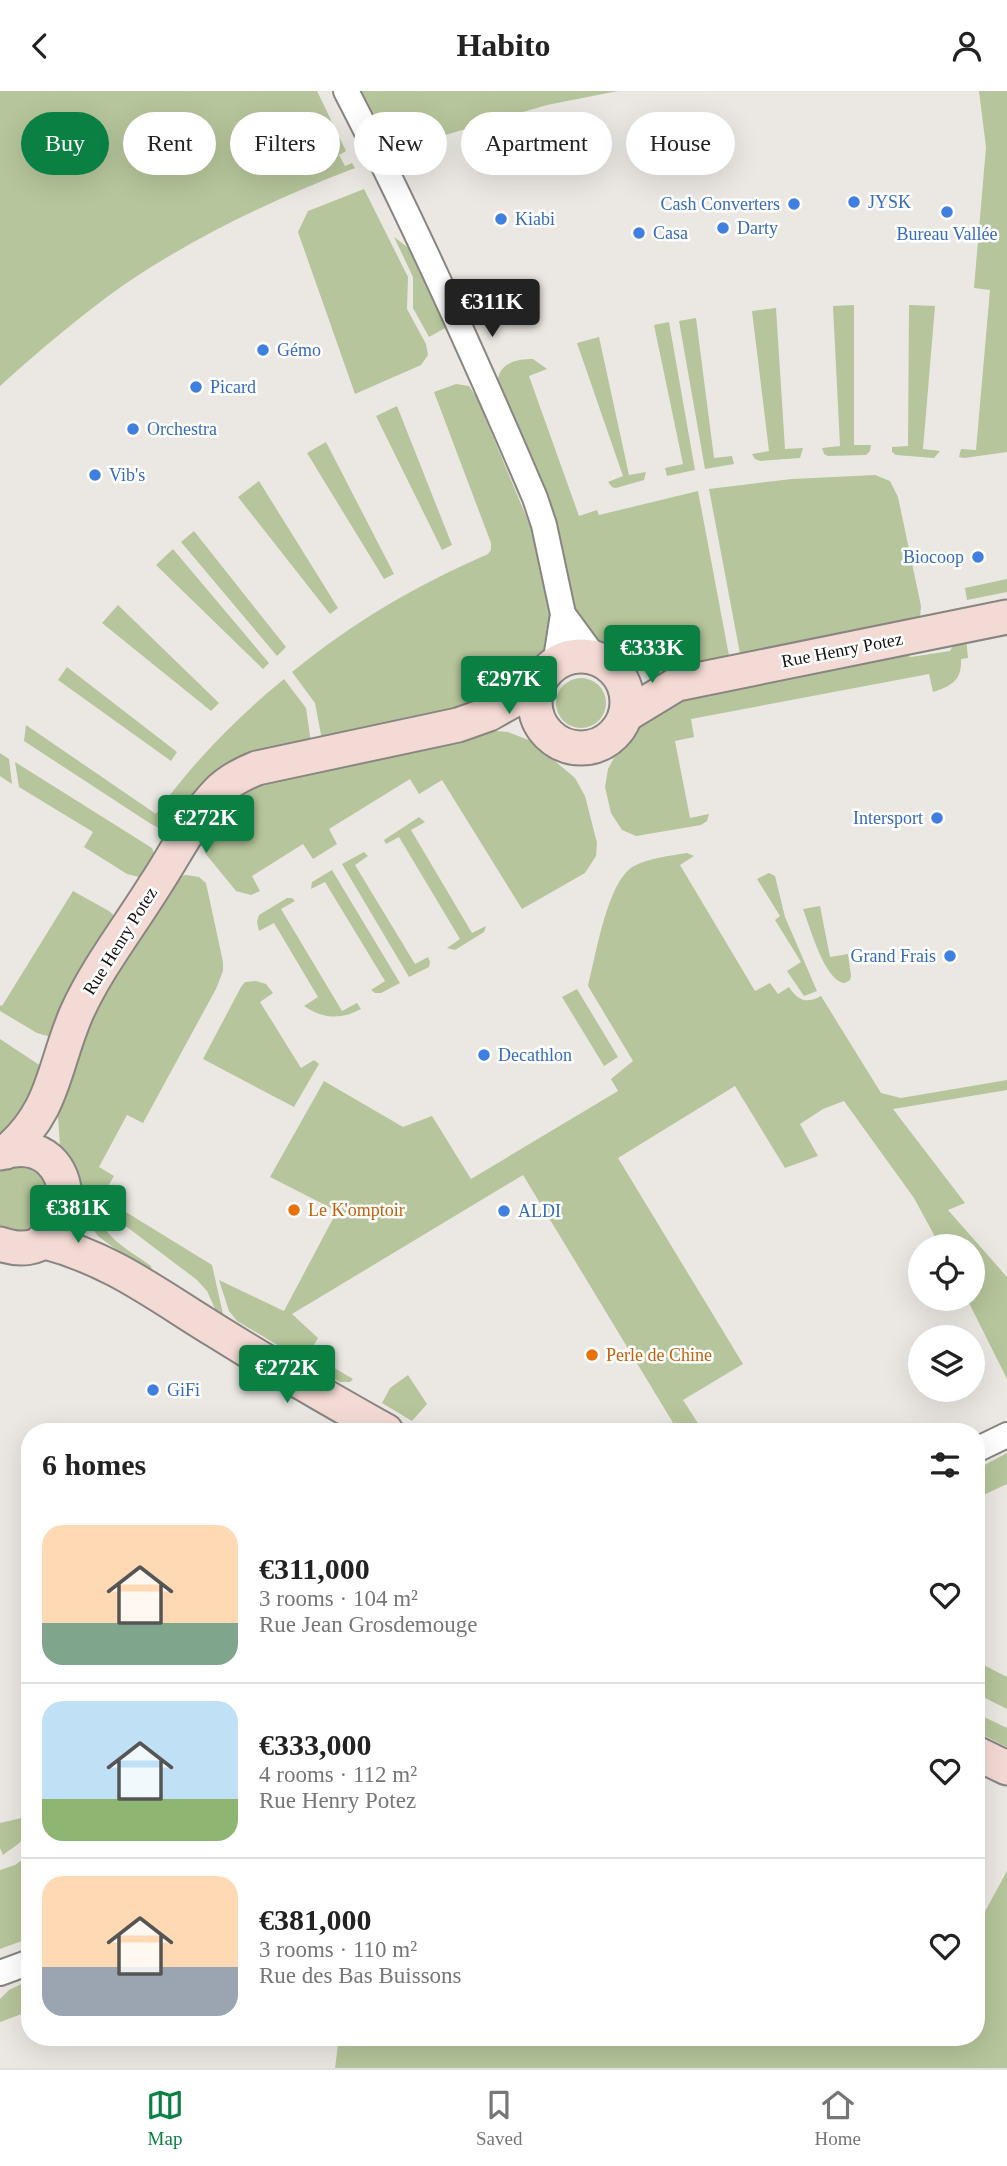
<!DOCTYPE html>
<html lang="en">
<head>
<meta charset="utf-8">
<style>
  body { margin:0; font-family:Georgia,serif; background:#f2f2f2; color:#222; height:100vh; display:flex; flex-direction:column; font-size:26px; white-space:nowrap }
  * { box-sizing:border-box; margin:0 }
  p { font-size:23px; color:#767676 }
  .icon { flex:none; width:38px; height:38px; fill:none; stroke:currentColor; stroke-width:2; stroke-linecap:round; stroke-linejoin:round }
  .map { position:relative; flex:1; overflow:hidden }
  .panel { position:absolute; left:21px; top:1332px; width:964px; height:623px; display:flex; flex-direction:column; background:#fff; border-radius:28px; box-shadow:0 7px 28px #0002 }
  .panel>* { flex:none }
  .top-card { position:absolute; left:21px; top:21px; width:966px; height:63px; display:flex; gap:14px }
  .tools { position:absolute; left:908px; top:1143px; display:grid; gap:14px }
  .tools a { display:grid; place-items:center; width:77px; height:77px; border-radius:50%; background:#fff; box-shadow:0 7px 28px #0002; font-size:35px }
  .price { position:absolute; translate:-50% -60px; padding:0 16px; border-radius:7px; background:#0b8043; color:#fff; font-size:23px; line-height:46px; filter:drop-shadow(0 2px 4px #0008) }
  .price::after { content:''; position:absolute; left:50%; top:42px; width:21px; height:16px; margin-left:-10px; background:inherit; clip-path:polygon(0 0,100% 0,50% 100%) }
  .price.active { background:#222; color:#fff }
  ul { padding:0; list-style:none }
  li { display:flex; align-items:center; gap:21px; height:175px; padding:0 21px }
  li+li { border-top:2px solid #e0e0e0 }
  li span { display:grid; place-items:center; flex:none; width:196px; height:140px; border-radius:21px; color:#555 }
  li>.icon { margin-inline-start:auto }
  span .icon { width:84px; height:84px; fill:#fffc; stroke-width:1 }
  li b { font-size:30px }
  h2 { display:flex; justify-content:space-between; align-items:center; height:84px; padding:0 21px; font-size:30px }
  .tag { padding:0 24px; border-radius:32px; background:#fff; box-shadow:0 7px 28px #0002; font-size:24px; line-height:63px }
  .tag.active { background:#0b8043; color:#fff }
  header { display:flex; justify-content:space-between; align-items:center; height:91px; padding:0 21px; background:#fff; font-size:32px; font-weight:700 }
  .dock { display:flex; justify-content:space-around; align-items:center; height:98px; border-top:2px solid #e0e0e0; background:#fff; font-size:19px; color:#767676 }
  .dock a { display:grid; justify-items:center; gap:4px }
  .dock .active { color:#0b8043 }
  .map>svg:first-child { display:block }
</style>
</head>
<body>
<header><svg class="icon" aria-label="back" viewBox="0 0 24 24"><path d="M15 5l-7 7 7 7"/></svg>Habito<svg class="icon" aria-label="person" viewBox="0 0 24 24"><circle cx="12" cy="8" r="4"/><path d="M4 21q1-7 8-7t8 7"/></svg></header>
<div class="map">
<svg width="1007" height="1977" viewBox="0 0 1007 1977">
  <rect width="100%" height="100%" fill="#ebe8e3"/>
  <!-- green -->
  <path fill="#b6c59b" d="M 0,0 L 317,0 L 346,60 L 339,64 L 345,75 L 352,72 L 355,77 C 274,108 196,145 125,193 C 81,224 40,259 0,295 Z
    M 360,0 L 618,0 L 547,14 L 418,52 C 406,55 393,58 384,47 Z
    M 979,0 L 1007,0 L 1007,361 L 964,367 L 959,366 L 961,358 L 976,359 L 990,199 L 974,197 L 986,56 Z
    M 364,98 L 408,186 L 407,218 L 426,253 L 428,264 L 421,274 L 355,303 L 298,141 L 308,120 Z
    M 394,146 L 415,162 L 447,236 L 429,246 L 413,217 L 413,186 Z
    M 854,214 L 854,354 L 871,354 L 870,360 L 866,364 L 828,365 L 824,363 L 822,357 L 840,355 L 833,215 Z
    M 909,214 L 935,215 L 923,358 L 940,360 L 934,367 L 896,364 L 892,361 L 892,356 L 908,355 Z
    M 776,217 L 785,358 L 803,357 L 800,367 L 760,370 L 755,368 L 752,363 L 769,360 L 752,220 Z
    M 696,227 L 714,367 L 732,365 L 734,373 L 705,378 L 679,230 Z
    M 669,231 L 695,379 L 667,385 L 665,377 L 683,373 L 654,234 Z
    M 599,246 L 629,384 L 646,381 L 644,389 L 616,397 L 612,396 L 608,391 L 623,385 L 577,252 Z
    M 533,268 L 547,278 L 529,285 L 579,425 L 597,419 L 599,424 L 698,400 L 730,570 L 670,581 L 643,579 L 620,566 L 584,538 L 577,530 L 554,422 L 498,288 C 501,271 518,268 533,268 Z
    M 456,293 L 469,295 L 477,307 L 533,442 L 551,523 L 546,555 L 525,585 L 501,610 L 322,649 L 315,612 L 292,581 C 355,530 413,496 488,463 L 491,459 L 491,452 L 434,301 Z
    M 397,315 L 452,454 L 442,459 L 376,325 Z
    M 326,351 L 394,483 L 384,488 L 307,362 Z
    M 875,384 L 890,390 L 898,406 L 921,515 L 920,527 L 741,568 L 709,398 L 792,388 Z
    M 259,390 L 338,517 L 330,523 L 238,406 Z
    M 194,440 L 286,556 L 277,565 L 181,451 Z
    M 173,458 L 269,572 L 263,578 L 156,474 Z
    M 1007,488 L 1007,501 L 967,509 L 965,497 Z
    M 118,514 L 219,612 L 211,620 L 102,532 Z
    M 966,546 L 968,567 L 961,568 C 962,589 952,595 933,601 L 929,583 L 691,628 L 694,646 L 675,650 L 690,727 L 709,723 L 707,730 L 701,734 L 636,745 L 622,739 L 611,722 L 605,696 L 608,678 L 614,667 L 631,649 L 640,633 L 665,610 L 896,561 L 911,566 L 950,560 L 956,549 Z
    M 67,576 L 177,661 L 171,670 L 58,589 Z
    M556 612a25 25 0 1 1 50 0a25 25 0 1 1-50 0Z
    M 284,588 L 306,617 L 311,651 L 173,738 L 159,737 L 151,733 L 24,650 L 26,634 L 156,723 C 193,671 235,628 284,588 Z
    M 496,640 L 508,641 L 531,650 L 575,687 L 585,705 L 597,752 L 596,765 L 585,782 L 522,818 L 442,689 L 419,703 L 410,688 L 329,738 L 337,753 L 313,768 L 303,753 L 252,785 L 260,800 L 251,804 L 236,800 L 205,762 L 201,748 L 209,730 L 253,692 Z
    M 0,662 L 9,668 L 12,693 L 0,685 Z
    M 15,671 L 152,757 L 156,767 L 143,787 L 127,783 L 84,756 L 93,741 L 19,696 Z
    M 419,726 L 425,731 L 411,739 L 472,842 L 486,835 L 484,841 L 455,859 L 447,857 L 460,848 L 399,746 L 386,753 L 384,749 Z
    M 364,761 L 368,765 L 355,774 L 415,873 L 428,866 L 430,871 L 429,876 L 409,886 L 342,773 Z
    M 687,762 L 694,765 L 680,774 L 755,900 L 770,892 L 778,903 L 789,896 C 798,910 807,913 821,905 L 881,1002 L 901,1007 L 1007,989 L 1007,999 L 893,1018 L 965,1112 L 948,1119 L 1007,1186 L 1007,1288 L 967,1208 L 973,1208 L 973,1155 L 940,1155 L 914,1107 L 844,1010 L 823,1018 L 800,1033 L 818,1065 L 785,1077 L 735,995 L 618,1067 L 743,1273 L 683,1309 L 703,1340 L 678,1340 L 523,1084 L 292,1223 L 318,1247 L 309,1262 L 353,1288 L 350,1291 L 340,1291 L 237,1230 L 229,1220 L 219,1189 L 284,1220 L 337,1120 L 270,1086 L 324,990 L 403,1036 L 432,1025 L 471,1088 L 618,1000 L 611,988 L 633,970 L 588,895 C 596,865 607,790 634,775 C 649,767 669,765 687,762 Z
    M 332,779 L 400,892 L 381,902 L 375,902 L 371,899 L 385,890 L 325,791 L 311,798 L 312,791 Z
    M 769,782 L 775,785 L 785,826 L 817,900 L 804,905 L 787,880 L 801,871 L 775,829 L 780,825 L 757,788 Z
    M 186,784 L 199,786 L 206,792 L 223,871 L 223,880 L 216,898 L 143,1032 L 127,1024 L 99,1076 L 114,1085 C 109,1094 102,1104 100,1115 C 94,1143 133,1161 151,1175 L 153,1186 L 98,1145 L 85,1128 L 75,1088 L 60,1055 L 58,1025 L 61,1008 L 87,926 L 176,786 Z
    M 73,800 L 109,820 L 118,828 L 54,947 L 37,942 L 0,920 L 0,914 L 2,915 Z
    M 287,807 L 292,807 L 295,810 L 281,818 L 342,920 L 357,912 L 361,918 C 341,929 323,928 304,915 L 318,906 L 274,832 L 259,840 L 257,831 L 259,824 Z
    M 820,815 L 830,866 L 848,863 L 851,885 L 850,889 L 845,892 C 825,891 810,836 803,818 Z
    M 256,890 L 266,893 L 273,902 L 260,911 L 301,977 L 314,969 L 319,973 L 294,1016 L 203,968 L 241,896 L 245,891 Z
    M 577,898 L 618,966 L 604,975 L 562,906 Z
    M 0,948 L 44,977 L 35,1006 L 0,1049 Z
    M 10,1074 L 34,1077 L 49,1092 L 48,1126 L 29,1141 L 0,1138 L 0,1078 Z
    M 121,1118 L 212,1174 L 223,1223 L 217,1222 L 207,1200 L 197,1189 L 119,1130 L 118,1125 Z
    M 408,1284 L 427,1313 L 412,1330 L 382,1312 L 390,1297 Z
    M 1007,1362 L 1007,1393 L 977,1407 L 977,1378 Z
    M 978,1571 L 1007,1586 L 1007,1618 L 977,1603 Z
    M 976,1622 L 1007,1637 L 1007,1656 L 977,1641 Z
    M 30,1725 C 30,1749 20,1751 3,1764 L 0,1757 L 0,1732 Z
    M 30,1763 L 30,1847 L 0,1858 L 0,1779 L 15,1774 Z
    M 1007,1780 L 1007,1977 L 335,1977 L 339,1946 L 976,1946 L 977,1826 L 982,1826 Z
    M 30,1889 L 30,1920 L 0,1931 L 0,1908 L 9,1899 Z"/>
  <!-- water -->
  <path fill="#a6c4f0" d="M 308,30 L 318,47 L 317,53 L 288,65 L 279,42 L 287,37 Z"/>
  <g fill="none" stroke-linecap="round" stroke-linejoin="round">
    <defs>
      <path id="street" d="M 346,0 C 415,133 476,269 535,407 L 544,434 L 563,523 L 555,574
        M 563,523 L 596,568
        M 976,1359 L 1007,1344
        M 0,1882 L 30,1871"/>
      <path id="secondary" d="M535 611a46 46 0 1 1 92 0a46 46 0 1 1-92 0Z
        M 626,624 L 677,593 L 1007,526
        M 6,1061 C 55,1020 53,976 77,921 C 97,877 129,836 155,794 C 175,764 192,728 217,702 C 228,690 242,683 257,677 L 458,634 L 489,623 L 537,596
        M 0,1062 C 88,1034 85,1183 0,1153
        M 42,1150 C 112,1168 157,1204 216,1240 C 272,1275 329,1308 386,1340
        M 976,1662 L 1007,1677"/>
    </defs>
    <!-- street casing -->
    <use href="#street" stroke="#898682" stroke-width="28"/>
    <!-- secondary casing -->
    <use href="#secondary" stroke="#898682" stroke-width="37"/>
    <!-- street -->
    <use href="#street" stroke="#fff" stroke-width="24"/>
    <!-- secondary -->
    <use href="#secondary" stroke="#f4dad4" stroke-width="33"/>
  </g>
  <!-- markers -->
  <g fill="#3f7fe0" stroke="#fff" stroke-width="2.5">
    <circle cx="854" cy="111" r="7"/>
    <circle cx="794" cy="113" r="7"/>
    <circle cx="947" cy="121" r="7"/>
    <circle cx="501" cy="128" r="7"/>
    <circle cx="723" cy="137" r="7"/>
    <circle cx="639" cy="142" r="7"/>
    <circle cx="263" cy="259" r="7"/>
    <circle cx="196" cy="296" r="7"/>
    <circle cx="133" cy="338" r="7"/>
    <circle cx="95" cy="384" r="7"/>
    <circle cx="978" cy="466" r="7"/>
    <circle cx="937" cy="727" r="7"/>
    <circle cx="950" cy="865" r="7"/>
    <circle cx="484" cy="964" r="7"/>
    <circle cx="504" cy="1120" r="7"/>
    <circle cx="153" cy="1299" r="7"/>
  </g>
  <g fill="#e8710a" stroke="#fff" stroke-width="2.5">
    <circle cx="294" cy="1119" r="7"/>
    <circle cx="592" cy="1264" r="7"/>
  </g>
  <g text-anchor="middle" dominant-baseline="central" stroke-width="5" stroke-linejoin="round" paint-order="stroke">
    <!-- shop labels -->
    <g font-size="18" fill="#366cbe" stroke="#fff" text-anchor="start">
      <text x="868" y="111">JYSK</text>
      <text x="780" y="113" text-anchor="end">Cash Converters</text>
      <text x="515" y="128">Kiabi</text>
      <text x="737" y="137">Darty</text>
      <text x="653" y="142">Casa</text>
      <text x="947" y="143" text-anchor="middle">Bureau Vallée</text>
      <text x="277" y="259">Gémo</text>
      <text x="210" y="296">Picard</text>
      <text x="147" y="338">Orchestra</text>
      <text x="109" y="384">Vib's</text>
      <text x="964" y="466" text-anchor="end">Biocoop</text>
      <text x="923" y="727" text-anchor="end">Intersport</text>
      <text x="936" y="865" text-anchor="end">Grand Frais</text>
      <text x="498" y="964">Decathlon</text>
      <text x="518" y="1120">ALDI</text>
      <text x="167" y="1299">GiFi</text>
    </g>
    <!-- street labels -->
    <g font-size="18" fill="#141311" stroke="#fff">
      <text transform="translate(842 559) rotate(-11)">Rue Henry Potez</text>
      <text transform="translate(120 850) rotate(-58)">Rue Henry Potez</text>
    </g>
    <!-- food labels -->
    <g font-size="18" fill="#c56008" stroke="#fff" text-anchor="start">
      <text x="308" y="1119">Le K'omptoir</text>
      <text x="606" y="1264">Perle de Chine</text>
    </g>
  </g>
</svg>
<div class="tools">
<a><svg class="icon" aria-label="locate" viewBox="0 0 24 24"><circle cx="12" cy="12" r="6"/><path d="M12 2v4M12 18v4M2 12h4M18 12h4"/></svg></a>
<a><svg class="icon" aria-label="layers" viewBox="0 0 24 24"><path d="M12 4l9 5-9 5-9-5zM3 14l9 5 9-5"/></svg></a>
</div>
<b class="price active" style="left:492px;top:248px">€311K</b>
<b class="price" style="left:652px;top:594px">€333K</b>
<b class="price" style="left:509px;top:625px">€297K</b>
<b class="price" style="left:206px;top:764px">€272K</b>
<b class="price" style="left:78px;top:1154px">€381K</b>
<b class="price" style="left:287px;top:1314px">€272K</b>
<div class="top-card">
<a class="tag active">Buy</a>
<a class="tag">Rent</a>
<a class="tag">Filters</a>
<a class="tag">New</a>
<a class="tag">Apartment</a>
<a class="tag">House</a>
</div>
<section class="panel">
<h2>6 homes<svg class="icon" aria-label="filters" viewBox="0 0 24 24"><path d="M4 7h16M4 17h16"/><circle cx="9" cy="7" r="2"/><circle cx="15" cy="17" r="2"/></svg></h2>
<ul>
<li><span style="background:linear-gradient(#ffd9b3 70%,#7fa58c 0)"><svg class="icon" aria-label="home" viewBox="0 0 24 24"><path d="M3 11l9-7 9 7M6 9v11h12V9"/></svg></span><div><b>€311,000</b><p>3 rooms · 104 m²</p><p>Rue Jean Grosdemouge</p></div><svg class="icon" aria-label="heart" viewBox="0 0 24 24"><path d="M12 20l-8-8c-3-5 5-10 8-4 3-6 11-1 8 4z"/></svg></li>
<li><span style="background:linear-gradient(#bfe0f5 70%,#8fb573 0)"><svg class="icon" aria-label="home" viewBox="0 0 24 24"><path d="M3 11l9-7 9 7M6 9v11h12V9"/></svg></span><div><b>€333,000</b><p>4 rooms · 112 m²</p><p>Rue Henry Potez</p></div><svg class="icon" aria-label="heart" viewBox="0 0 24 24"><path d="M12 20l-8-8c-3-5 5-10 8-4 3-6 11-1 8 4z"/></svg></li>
<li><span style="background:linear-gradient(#ffd9b3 65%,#9aa5b1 0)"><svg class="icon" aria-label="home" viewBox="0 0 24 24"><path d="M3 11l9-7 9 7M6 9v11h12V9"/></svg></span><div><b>€381,000</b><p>3 rooms · 110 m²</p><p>Rue des Bas Buissons</p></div><svg class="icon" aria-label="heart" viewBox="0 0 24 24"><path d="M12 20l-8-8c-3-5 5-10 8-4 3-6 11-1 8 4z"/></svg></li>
</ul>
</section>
</div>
<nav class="dock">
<a class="active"><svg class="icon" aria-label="map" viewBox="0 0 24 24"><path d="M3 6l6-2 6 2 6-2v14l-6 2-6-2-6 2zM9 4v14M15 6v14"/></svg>Map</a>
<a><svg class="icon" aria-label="saved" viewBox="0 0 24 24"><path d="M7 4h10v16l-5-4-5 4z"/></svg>Saved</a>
<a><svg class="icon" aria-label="home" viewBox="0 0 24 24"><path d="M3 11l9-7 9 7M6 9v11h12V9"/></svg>Home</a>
</nav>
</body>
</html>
